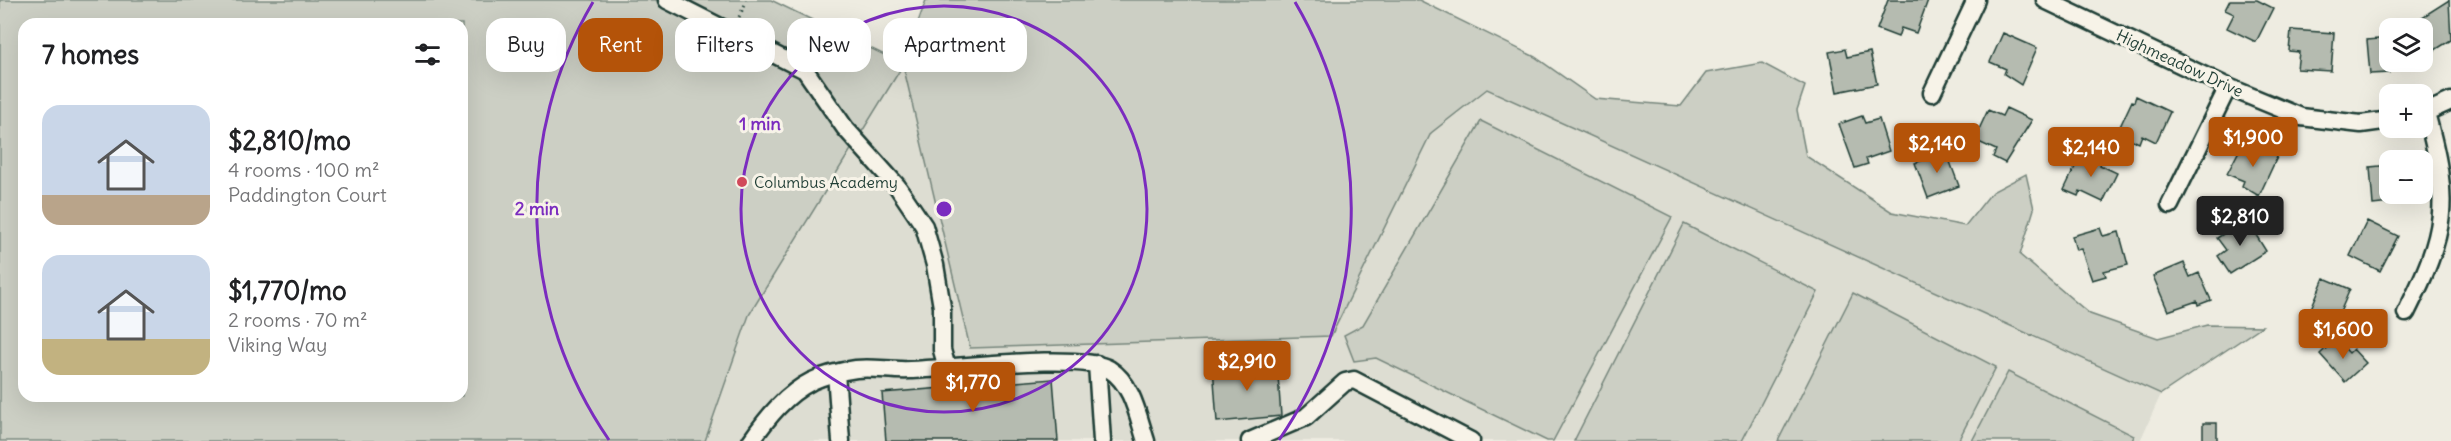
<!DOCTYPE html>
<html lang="en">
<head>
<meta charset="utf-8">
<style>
  body { margin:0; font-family:Delius,sans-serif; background:#f2f2f2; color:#202124; height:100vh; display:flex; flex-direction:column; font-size:22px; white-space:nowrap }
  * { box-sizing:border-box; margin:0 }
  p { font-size:20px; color:#757577 }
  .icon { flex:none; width:33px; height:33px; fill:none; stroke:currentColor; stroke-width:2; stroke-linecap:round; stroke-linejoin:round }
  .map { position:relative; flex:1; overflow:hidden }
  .details { position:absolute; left:18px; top:18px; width:450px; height:384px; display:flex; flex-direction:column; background:#fff; border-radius:18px; box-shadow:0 6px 24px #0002 }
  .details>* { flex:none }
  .banner { position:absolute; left:486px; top:18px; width:570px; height:54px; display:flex; gap:12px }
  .tools { position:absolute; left:2379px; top:18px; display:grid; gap:12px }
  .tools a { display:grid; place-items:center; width:54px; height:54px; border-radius:12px; background:#fff; box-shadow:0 6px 24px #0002; font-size:30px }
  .price { position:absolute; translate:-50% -51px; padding:0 14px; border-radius:6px; background:#b45309; color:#fff; font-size:20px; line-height:39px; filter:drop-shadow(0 2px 3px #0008) }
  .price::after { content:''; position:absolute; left:50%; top:36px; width:18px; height:14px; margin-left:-9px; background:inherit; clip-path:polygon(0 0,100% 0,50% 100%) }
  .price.on { background:#222; color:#fff }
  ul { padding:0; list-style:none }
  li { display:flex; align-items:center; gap:18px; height:150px; padding:0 24px }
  li span { display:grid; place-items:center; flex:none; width:168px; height:120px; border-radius:18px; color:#555 }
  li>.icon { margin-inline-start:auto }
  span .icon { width:72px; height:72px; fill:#fffc; stroke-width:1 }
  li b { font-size:26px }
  h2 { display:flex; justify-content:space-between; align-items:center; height:72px; padding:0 24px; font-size:26px }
  .chip { padding:0 21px; border-radius:18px; background:#fff; box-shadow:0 6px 24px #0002; font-size:21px; line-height:54px }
  .chip.on { background:#b45309; color:#fff }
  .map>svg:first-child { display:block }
</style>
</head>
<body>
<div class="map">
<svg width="2451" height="441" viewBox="0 0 2451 441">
  <rect width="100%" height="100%" fill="#eeece1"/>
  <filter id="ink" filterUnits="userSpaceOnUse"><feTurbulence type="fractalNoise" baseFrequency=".0167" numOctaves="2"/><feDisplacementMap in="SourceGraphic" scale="12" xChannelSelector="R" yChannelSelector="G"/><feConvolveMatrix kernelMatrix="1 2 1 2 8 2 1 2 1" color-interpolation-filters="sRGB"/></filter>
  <g filter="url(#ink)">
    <!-- built -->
    <path fill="#ddddd2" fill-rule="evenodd" d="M 0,0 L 771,0 L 903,64 L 1487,89 L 2161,394 L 2140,441 L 0,441 ZM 24,24 L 462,24 L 462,396 L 24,396 Z"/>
    <!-- green -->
    <path fill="#cccfc4" stroke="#76867c" stroke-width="1.5" fill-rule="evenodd" d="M 0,0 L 771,0 L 903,64 L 926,0 L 1419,0 L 1535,57 L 1595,99 L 1681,106 L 1706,73 L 1762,63 L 1805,86 L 1797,110 L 1806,156 L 1892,212 L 1965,226 L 1992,192 L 2026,174 L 2034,209 L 2020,255 L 2090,314 L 2158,338 L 2207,325 L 2262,326 L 2161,394 L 1487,89 L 1431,133 L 1331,336 L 970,348 L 903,65 L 749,315 L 705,441 L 0,441 ZM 24,24 L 462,24 L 462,396 L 24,396 Z
      M 1481,121 L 1672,217 L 1553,441 L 1547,441 L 1376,358 L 1354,361 L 1344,335 L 1363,325 Z
      M 1684,224 L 1818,292 L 1742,441 L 1574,441 Z
      M 1853,293 L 1996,367 L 1958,441 L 1778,441 Z
      M 2008,372 L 2134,436 L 2132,441 L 1972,441 Z"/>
    <!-- building -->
    <path fill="#b5bbb0" stroke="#1f3d34" stroke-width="1.5" d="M 1888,0 L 1928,0 L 1916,33 L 1901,28 L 1898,37 L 1877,29 Z
      M 2230,0 L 2257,0 L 2273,8 L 2256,42 L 2227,28 L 2234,14 L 2225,10 Z
      M 2449,0 L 2451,40 L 2435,50 L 2416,21 Z
      M 2291,30 L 2334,33 L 2331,71 L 2297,69 L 2299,52 L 2289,51 Z
      M 2003,33 L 2037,48 L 2021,85 L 2004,74 L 2006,69 L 1990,62 Z
      M 2390,38 L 2389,73 L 2370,74 L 2367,40 Z
      M 1845,49 L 1847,57 L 1870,52 L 1877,84 L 1837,92 L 1829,52 Z
      M 2136,96 L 2170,112 L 2156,142 L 2142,135 L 2139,143 L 2117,133 L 2132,101 L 2134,102 Z
      M 2006,108 L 2032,120 L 2005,163 L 1993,157 L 1996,150 L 1974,140 L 1988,110 L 2002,116 Z
      M 1862,116 L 1865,123 L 1879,119 L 1889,151 L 1866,159 L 1868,164 L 1855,168 L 1839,124 Z
      M 2242,145 L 2258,152 L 2260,148 L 2266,149 L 2278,155 L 2259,196 L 2242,186 L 2244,181 L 2227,174 Z
      M 2083,150 L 2102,160 L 2100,165 L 2117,173 L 2103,202 L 2080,191 L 2078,196 L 2064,190 Z
      M 1946,151 L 1959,186 L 1928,198 L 1915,163 Z
      M 2390,165 L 2390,203 L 2373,205 L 2370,167 Z
      M 2246,219 L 2266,251 L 2230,274 L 2218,256 L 2226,250 L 2217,238 Z
      M 2367,221 L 2398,236 L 2380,271 L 2350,256 Z
      M 2100,228 L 2103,236 L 2119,232 L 2128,265 L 2104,271 L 2106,276 L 2092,280 L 2081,249 L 2076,250 L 2072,236 Z
      M 2184,263 L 2190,277 L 2199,273 L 2211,300 L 2198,305 L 2197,301 L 2168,311 L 2153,276 Z
      M 2324,278 L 2350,289 L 2335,324 L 2309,313 Z
      M 2336,339 L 2349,353 L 2353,349 L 2366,363 L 2345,382 L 2320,354 Z
      M 1277,362 L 1281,416 L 1217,422 L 1213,366 Z
      M 1053,379 L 1058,441 L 886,441 L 882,393 Z
      M 2203,423 L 2217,423 L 2217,441 L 2203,441 Z"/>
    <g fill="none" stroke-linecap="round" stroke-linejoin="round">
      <defs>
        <path id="minor" d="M 667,0 L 805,70 L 845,128 L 897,186 L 924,226 L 935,265 L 942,307 L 942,350 L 947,368
          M 2045,0 L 2228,87 L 2301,117 L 2361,124 L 2390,120
          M 1932,93 L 1976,0
          M 2422,114 L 2451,101
          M 2170,205 L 2228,87
          M 2406,313 C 2447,231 2451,203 2426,113
          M 1097,364 L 1102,441
          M 836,373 L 841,441
          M 751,441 C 767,418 786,394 812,381 C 825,375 842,371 856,369 C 874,367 892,371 910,370 C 949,369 1082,352 1109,369 C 1133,384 1138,417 1146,441
          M 1250,441 L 1306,417 L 1345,382 L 1354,380 L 1471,441"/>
      </defs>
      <!-- minor casing -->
      <use href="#minor" stroke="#1f3d34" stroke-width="21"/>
      <!-- path -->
      <path stroke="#1f3d34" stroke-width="3" stroke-dasharray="1.5 4.5" stroke-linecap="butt" d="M 739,17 L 747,0"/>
      <!-- minor -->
      <use href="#minor" stroke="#f7f3e8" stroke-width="16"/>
    </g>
  </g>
  <!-- distance rings -->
  <g fill="none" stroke="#7b2cbf" stroke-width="3">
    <circle cx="944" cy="209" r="203"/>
    <path d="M609 440A407 407 0 0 1 593 2M1295 2A407 407 0 0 1 1279 440"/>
  </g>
  <!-- markers -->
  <circle fill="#d1495b" stroke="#f7f3e8" stroke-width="2" cx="742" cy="182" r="6"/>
  <g text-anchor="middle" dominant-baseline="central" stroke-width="6" stroke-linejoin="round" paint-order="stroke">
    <!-- street labels -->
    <g font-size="16" fill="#1f3d34" stroke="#f7f3e8">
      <text transform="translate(2180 63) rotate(25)">Highmeadow Drive</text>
    </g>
    <!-- poi labels -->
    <g font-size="16" fill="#1f3d34" stroke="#f7f3e8" text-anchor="start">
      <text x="754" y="182">Columbus Academy</text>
    </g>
  </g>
  <circle cx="944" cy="209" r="9" fill="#7b2cbf" stroke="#f7f3e8" stroke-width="3"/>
  <g font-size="18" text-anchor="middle" font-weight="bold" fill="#7b2cbf" stroke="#f7f3e8" stroke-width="6" stroke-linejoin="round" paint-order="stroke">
    <text x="760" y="130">1 min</text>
    <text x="537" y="215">2 min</text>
  </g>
</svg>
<div class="tools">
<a><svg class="icon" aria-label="layers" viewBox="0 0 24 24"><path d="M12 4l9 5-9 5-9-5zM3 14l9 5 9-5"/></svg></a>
<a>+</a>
<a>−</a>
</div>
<b class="price" style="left:2253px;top:168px">$1,900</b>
<b class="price" style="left:1937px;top:174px">$2,140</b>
<b class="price" style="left:2091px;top:178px">$2,140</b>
<b class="price on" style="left:2240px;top:247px">$2,810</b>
<b class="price" style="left:2343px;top:360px">$1,600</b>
<b class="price" style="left:1247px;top:392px">$2,910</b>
<b class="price" style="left:973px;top:413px">$1,770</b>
<div class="banner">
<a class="chip">Buy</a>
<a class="chip on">Rent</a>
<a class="chip">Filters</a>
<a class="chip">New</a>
<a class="chip">Apartment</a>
</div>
<section class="details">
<h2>7 homes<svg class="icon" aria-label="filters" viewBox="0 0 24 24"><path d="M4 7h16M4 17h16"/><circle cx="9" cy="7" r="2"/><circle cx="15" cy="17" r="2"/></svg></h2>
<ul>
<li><span style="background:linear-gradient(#c9d6e8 75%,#b9a48a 0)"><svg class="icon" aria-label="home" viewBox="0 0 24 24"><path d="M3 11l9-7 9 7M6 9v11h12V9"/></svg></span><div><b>$2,810/mo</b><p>4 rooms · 100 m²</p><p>Paddington Court</p></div></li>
<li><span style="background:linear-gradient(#c9d6e8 70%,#c2b280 0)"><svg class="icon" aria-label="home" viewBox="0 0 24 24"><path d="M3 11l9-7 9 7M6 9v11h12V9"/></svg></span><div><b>$1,770/mo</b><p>2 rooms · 70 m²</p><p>Viking Way</p></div></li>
</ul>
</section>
</div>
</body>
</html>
